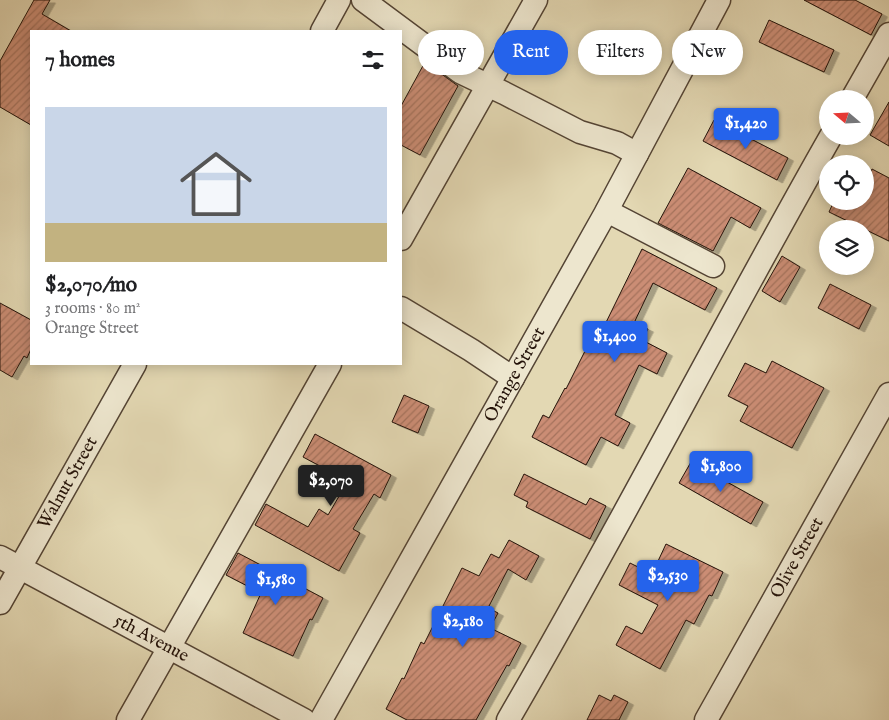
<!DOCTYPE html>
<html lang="en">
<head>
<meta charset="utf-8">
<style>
  body { margin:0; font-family:"IM FELL English",serif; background:#f2f2f2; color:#202124; height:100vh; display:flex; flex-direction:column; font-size:19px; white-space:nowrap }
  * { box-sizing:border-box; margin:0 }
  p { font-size:16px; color:#757577 }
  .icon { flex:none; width:28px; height:28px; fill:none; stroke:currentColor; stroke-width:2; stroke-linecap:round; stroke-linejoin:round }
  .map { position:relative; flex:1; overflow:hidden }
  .side { position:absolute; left:30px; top:30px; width:372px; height:335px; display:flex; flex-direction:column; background:#fff; border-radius:0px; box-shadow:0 2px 12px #0003 }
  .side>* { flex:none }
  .hud { position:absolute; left:418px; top:30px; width:396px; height:45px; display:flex; gap:10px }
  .needle { width:32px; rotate:289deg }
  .buttons { position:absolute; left:819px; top:90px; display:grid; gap:10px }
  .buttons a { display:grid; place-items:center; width:55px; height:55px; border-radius:50%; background:#fff; box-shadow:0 2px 12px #0003; font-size:25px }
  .price { position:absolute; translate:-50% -42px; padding:0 11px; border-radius:5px; background:#2563eb; color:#fff; font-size:16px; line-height:32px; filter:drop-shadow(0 1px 2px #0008) }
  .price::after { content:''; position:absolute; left:50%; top:30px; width:15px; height:11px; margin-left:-8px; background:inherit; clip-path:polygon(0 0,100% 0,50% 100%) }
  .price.active { background:#222; color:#fff }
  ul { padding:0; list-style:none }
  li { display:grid; align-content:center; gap:10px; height:265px; padding:0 15px }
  li span { display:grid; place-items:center; height:155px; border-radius:0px; color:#555 }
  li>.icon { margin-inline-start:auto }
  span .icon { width:90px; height:90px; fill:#fffc; stroke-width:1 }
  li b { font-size:21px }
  h2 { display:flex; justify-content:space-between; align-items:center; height:60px; padding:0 15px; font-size:21px }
  .chip { padding:0 18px; border-radius:22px; background:#fff; box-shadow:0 2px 12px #0003; font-size:18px; line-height:45px }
  .chip.active { background:#2563eb; color:#fff }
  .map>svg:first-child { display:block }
</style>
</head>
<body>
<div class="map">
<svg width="889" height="720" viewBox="0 0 889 720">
  <defs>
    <pattern id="building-hatch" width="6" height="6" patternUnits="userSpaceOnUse" patternTransform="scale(1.25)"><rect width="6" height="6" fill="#cb8d74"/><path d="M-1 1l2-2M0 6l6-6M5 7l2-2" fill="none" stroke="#a5725d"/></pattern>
    <filter id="shadow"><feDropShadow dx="5.5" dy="3" stdDeviation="0" flood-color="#0004"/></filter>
  </defs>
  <rect width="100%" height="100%" fill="#e3d8b3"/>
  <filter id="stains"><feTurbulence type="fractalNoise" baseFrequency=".004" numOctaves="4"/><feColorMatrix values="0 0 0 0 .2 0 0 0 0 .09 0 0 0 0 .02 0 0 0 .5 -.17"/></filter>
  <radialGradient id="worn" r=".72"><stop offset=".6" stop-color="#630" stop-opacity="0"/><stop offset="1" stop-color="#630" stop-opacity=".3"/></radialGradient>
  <!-- building -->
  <path fill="url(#building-hatch)" stroke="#24130a" filter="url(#shadow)" d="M 34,0 L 50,0 L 42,14 L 71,31 L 31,31 L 31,125 L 0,107 L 0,61 Z
    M 804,0 L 855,0 L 882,14 L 871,35 Z
    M 769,20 L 834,50 L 824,72 L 759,42 Z
    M 425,62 L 458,86 L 420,155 L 401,145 L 401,106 Z
    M 889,102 L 889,146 L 870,135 Z
    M 714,120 L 788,158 L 777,180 L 703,141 Z
    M 688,168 L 761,208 L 750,228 L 731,217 L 713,251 L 658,223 Z
    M 872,169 L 889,178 L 889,241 L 829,212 L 834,201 L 865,201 L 865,182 Z
    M 642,249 L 717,288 L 705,310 L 653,283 L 634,323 L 648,329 L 642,340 L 667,353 L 657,374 L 639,365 L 615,415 L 630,423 L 618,446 L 601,437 L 586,465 L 532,437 L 543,415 L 549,418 L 565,388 L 566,389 L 586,349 L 592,351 Z
    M 782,256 L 800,267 L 780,302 L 762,291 Z
    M 830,284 L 871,305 L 859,329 L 818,308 Z
    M 0,303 L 31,320 L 31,349 L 27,358 L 24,356 L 12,377 L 0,370 Z
    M 772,361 L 824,388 L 792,448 L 740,421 L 748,406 L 728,396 L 745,363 L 766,373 Z
    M 404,395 L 429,406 L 418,433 L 392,422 Z
    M 315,434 L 391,475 L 380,498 L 374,494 L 353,529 L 360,533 L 339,571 L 255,525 L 266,504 L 308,527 L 319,509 L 328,515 L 348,481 L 303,457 Z
    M 691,462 L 763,502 L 751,524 L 679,483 Z
    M 524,474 L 586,505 L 590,498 L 606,506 L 590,539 L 526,507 L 528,502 L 514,495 Z
    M 509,540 L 539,556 L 526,580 L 508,569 L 488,608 L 498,613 L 490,628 L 521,643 L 509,666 L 507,665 L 476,720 L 407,720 L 386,709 L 402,678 L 404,679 L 421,642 L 424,644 L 462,568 L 479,576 L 491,554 L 499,558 Z
    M 666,544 L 723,572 L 712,596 L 709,595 L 694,624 L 686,620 L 660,669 L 616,645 L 626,626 L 642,634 L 658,605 L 619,585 L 630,563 L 652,574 Z
    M 238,553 L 323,598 L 312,620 L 310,619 L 293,656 L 243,633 L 261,593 L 226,575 Z
    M 599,695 L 611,701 L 614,695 L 628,702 L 619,720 L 587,720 Z"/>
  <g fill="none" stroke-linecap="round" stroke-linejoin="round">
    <defs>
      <g id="minor">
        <path d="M 363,0 L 460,72 L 504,93 L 580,132 L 617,143 L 637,154"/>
        <path d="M 322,31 L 339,0"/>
        <path d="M 852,99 L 889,34"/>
        <path d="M 607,211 L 713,266"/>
        <path d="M 401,239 L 536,0"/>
        <path d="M 401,308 L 471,350 L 513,378"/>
        <path id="s1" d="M 0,557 L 304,720"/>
        <path id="s2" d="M 0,603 L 135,364"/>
        <path d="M 128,720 L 330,364"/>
        <path id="s3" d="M 321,720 L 605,214 L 719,0"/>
        <path d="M 508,720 C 620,528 721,329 831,136"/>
        <path id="s4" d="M 706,720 L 889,394"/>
      </g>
    </defs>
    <!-- minor casing -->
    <use href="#minor" stroke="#544434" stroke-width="25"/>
    <!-- minor -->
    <use href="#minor" stroke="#ede6ce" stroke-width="22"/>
  </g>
  <g text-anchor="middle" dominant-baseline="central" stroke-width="4.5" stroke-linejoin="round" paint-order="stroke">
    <!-- street labels -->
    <g font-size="18" fill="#24130a" stroke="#ede6ce">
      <text stroke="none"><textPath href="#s3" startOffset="396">Orange Street</textPath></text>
      <text stroke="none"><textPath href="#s2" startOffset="138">Walnut Street</textPath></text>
      <text stroke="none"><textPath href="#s4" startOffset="186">Olive Street</textPath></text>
      <text stroke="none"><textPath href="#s1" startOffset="172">5th Avenue</textPath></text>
    </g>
  </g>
  <rect width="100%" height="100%" filter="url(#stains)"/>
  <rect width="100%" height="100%" fill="url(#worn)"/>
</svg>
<div class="buttons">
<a><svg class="needle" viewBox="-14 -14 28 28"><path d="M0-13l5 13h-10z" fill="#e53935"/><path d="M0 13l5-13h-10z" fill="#757577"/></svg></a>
<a><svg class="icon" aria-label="locate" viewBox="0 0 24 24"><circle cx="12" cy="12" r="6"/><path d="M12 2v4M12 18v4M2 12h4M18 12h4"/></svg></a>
<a><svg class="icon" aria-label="layers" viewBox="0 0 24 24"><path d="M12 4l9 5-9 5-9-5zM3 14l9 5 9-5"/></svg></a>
</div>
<b class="price" style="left:746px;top:150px">$1,420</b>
<b class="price" style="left:615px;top:363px">$1,400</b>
<b class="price" style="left:721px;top:493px">$1,800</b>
<b class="price active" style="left:331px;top:507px">$2,070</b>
<b class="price" style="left:668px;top:602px">$2,530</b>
<b class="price" style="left:276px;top:606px">$1,580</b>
<b class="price" style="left:463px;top:648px">$2,180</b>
<div class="hud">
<a class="chip">Buy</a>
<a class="chip active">Rent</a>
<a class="chip">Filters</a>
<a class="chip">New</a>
</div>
<section class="side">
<h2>7 homes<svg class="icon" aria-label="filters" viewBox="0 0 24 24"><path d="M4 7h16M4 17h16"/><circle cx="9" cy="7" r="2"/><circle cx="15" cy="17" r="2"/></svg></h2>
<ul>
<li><span style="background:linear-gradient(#c9d6e8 75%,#c2b280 0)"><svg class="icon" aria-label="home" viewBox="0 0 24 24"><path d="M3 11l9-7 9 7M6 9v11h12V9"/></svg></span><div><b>$2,070/mo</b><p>3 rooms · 80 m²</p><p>Orange Street</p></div></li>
</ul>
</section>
</div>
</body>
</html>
